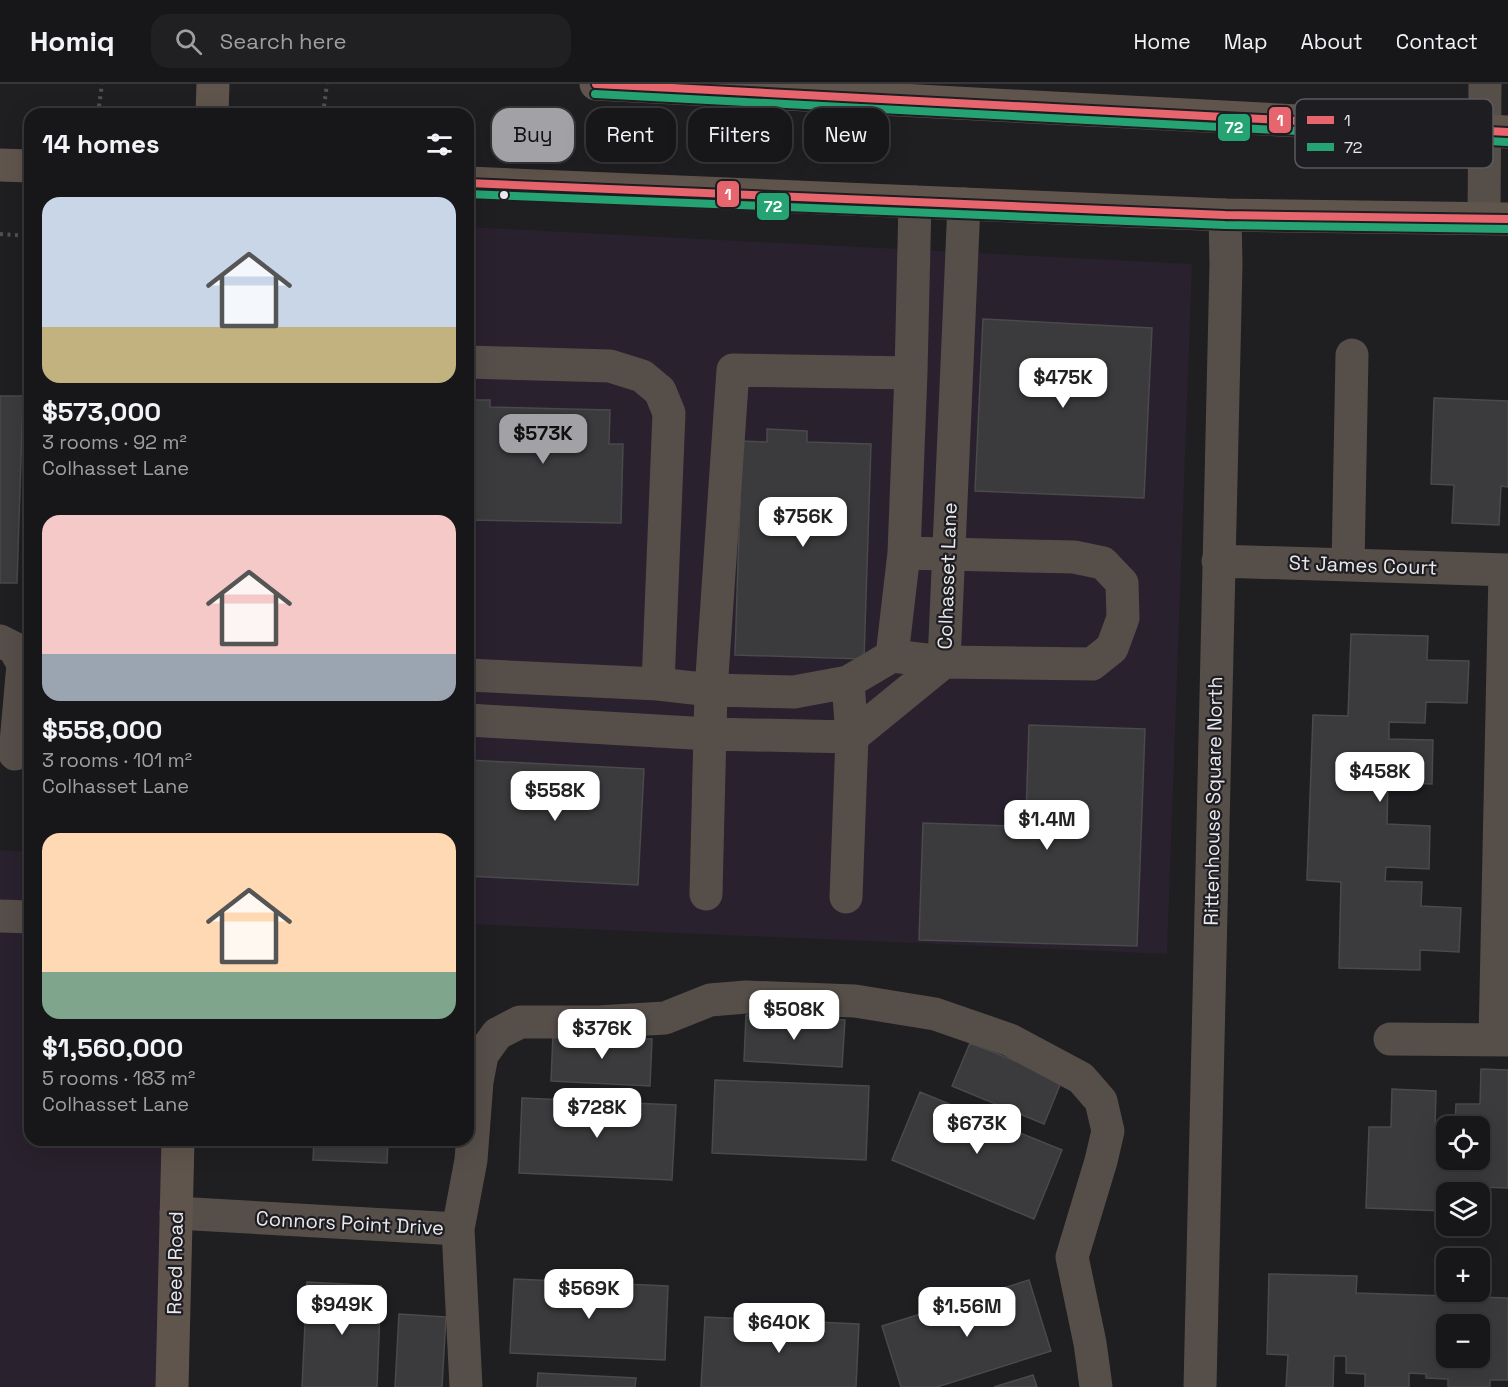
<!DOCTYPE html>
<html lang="en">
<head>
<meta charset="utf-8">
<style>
  body { margin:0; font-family:"Space Grotesk",sans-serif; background:#201f22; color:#f1f3f6; height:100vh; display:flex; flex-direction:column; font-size:22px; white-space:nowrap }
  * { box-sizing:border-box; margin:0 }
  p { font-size:20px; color:#9e9fa2 }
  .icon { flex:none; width:33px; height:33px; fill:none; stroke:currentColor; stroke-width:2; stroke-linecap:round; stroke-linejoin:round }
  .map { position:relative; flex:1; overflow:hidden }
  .panel { position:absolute; left:24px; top:24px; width:450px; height:1038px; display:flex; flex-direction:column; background:#171619; border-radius:18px; box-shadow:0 6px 24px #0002,0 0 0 2px #363538 }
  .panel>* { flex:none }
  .banner { position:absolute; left:492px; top:24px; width:570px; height:54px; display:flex; gap:12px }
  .fabs { position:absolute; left:1436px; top:1032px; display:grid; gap:12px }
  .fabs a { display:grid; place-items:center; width:54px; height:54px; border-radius:12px; background:#171619; box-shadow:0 6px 24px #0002,0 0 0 2px #363538; font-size:30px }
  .price { position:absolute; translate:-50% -51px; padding:0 14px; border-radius:12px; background:#fff; color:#222; font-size:20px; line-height:39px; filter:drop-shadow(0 2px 3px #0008) }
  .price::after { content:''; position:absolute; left:50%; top:36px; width:18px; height:14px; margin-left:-9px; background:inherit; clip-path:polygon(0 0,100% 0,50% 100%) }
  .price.selected { background:#a2a2a6; color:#111 }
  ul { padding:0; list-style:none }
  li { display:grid; align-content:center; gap:12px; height:318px; padding:0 18px }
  li span { display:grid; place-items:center; height:186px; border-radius:18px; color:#555 }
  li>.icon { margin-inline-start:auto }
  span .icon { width:108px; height:108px; fill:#fffc; stroke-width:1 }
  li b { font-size:26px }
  h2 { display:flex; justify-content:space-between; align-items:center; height:72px; padding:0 18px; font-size:26px }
  .pill { padding:0 21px; border-radius:18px; background:#171619; box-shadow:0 6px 24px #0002,0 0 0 2px #363538; font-size:21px; line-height:54px }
  .pill.selected { background:#a2a2a6; color:#111 }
  header { display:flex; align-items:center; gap:36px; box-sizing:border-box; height:84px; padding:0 30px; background:#171619; border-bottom:2px solid #363538 }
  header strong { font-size:28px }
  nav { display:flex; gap:33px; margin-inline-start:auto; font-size:21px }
  .search { width:420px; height:54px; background:#201f22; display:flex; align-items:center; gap:15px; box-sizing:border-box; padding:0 21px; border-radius:18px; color:#9e9fa2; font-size:22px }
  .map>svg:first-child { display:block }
</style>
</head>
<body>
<header>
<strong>Homiq</strong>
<div class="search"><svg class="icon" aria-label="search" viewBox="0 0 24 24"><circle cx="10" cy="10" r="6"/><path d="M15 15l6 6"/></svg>Search here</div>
<nav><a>Home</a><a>Map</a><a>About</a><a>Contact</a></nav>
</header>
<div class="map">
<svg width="1508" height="1303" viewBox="0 0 1508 1303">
  <rect width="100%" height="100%" fill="#1f1e21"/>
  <!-- commercial -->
  <path fill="#29212d" d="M 468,143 L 1192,180 L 1167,870 L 468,840 Z
    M 0,766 L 30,768 L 30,1056 L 178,1056 L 169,1303 L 0,1303 Z"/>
  <!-- building -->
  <path fill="#3b3a3c" stroke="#4a494b" stroke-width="1.5" fill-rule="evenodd" d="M 983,235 L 1152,244 L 1144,414 L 975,407 Z
    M 0,312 L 23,312 L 17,499 L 0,499 Z
    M 1434,314 L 1508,317 L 1508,403 L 1501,402 L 1499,441 L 1452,439 L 1454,401 L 1431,400 Z
    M 468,316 L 490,316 L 490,323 L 610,326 L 609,360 L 623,360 L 621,439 L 468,436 Z
    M 767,345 L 807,347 L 807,358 L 871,360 L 864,575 L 735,571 L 742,357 L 767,358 Z
    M 1351,550 L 1428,552 L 1427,576 L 1469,577 L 1467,619 L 1426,618 L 1425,639 L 1389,638 L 1389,655 L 1433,656 L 1432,700 L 1388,698 L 1387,740 L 1430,742 L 1429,785 L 1386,783 L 1385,797 L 1422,798 L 1421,822 L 1461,824 L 1459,868 L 1420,866 L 1420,886 L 1339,884 L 1341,798 L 1307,796 L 1313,631 L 1348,632 Z
    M 1029,641 L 1145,645 L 1137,862 L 919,856 L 923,739 L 1011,742 L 1026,731 Z
    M 468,676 L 644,685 L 638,801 L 468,792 Z
    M 746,931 L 845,936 L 842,983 L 744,977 Z
    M 553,950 L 652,955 L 650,1002 L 551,997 Z
    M 970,959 L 1062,996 L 1044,1040 L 952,1002 Z
    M 1481,985 L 1508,986 L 1508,1104 L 1455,1102 L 1455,1108 L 1446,1108 L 1446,1127 L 1366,1124 L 1369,1043 L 1391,1043 L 1392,1005 L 1436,1007 L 1435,1045 L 1446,1046 L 1446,1076 L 1479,1076 L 1479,1042 L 1455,1042 L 1456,1020 L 1480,1020 Z
    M 715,996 L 869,1002 L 866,1076 L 712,1069 Z
    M 920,1008 L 1062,1066 L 1034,1135 L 892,1076 Z
    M 522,1014 L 676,1021 L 672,1096 L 519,1089 Z
    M 314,1056 L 388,1056 L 387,1079 L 313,1076 Z
    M 1269,1190 L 1357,1192 L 1356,1209 L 1508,1214 L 1508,1296 L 1490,1296 L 1490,1303 L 1448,1303 L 1448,1295 L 1426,1294 L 1426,1290 L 1409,1289 L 1409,1303 L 1365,1303 L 1365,1290 L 1346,1289 L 1346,1272 L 1334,1272 L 1333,1303 L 1286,1303 L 1288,1271 L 1267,1270 ZM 1446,1240 L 1479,1240 L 1479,1274 L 1446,1274 Z
    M 514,1195 L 668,1202 L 665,1276 L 510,1269 Z
    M 1029,1196 L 1051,1267 L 937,1303 L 901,1303 L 882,1242 Z
    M 307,1198 L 381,1202 L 377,1303 L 302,1303 Z
    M 399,1230 L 446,1233 L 442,1303 L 395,1303 Z
    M 705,1233 L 859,1240 L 856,1303 L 701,1303 Z
    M 538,1289 L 636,1294 L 635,1303 L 537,1303 Z
    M 1033,1291 L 1037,1303 L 994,1303 Z"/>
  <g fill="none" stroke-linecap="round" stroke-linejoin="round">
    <!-- path -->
    <path stroke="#554f4c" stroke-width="4" stroke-dasharray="3 4.5" stroke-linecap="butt" d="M 98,30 L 102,0
      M 323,30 L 327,0
      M 0,150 L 30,152"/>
    <!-- minor -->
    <path stroke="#564e49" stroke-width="33" d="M 1484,134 L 1485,0
      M 468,278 L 610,282 L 642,292 L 660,307 L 669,329 L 658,600
      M 1218,477 L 1508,486
      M 1348,481 L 1352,271
      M 0,557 L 14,564 L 23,580 L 15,670
      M 892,572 L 944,578 L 1092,580 L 1112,564 L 1123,534 L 1122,499 L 1103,479 L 1074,473 L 904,469
      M 892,572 L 904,469 L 911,289 L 915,118
      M 468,591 L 658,600 L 711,606 L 794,608 L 848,598 L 892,572
      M 468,636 L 709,650 L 852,653 L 944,578 L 964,120
      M 706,810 L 711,606 L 733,286 L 911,289
      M 846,813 L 852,653 L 848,598
      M 0,832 L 30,833
      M 1390,955 L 1508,956
      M 1495,956 L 1505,486
      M 176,1129 L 458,1145
      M 466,1303 L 458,1145 L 471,1076 L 477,998 L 482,971 L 497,950 L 520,938 L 598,938 L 665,934 L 710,916 L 746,913 L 855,917 L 935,930 L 1010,956 L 1081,994 L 1101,1017 L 1108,1047 L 1101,1077 L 1072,1173 L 1090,1259 L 1096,1303
      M 1200,1303 L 1226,180 L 1225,131"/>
    <!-- major -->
    <path stroke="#60554c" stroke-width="33" d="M 596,0 L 1508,48
      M 212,30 L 213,0
      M 0,81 L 30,82
      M 468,99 L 1225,131 L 1508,135
      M 172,1303 L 178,1056"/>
    <defs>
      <path id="bus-1" d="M 596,0 L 1508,48
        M 468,99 L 1225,131 L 1508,135"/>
      <path id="bus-2" d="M 595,10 L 1507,58
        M 468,110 L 1225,141 L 1508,145"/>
    </defs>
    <!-- bus-1 casing -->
    <use href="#bus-1" stroke="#1e1d22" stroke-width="12"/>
    <!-- bus-2 casing -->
    <use href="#bus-2" stroke="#1e1d22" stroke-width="12"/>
    <!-- bus-1 -->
    <use href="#bus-1" stroke="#e7656d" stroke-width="8"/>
    <!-- bus-2 -->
    <use href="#bus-2" stroke="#26a372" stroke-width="8"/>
  </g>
  <!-- markers -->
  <circle fill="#e9e9ed" stroke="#1e1d22" stroke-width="2" cx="504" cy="111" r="5"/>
  <g text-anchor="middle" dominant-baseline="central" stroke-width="4.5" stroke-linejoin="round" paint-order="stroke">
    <!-- street labels -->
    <g font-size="20" fill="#e9e9ed" stroke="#1e1d22">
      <text transform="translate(1363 481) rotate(2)">St James Court</text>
      <text transform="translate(947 492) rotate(-88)">Colhasset Lane</text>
      <text transform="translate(1213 717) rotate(-89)">Rittenhouse Square North</text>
      <text transform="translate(350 1139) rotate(3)">Connors Point Drive</text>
      <text transform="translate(175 1179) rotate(-89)">Reed Road</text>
    </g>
  </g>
  <!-- legend -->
  <rect x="1295" y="15" width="198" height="69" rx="9" fill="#1e1d22" stroke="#5b5a5f" stroke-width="1.5"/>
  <rect x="1307" y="32" width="27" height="8" fill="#e7656d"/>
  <rect x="1307" y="59" width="27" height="8" fill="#26a372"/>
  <g font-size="16" fill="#e9e9ed">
    <text x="1344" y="42">1</text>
    <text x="1344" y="69">72</text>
  </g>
  <g stroke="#1e1d22" stroke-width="2">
    <rect x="1268" y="22" width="24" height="28" rx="6" fill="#e7656d"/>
    <rect x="1217" y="29" width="34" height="29" rx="6" fill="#26a372"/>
    <rect x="716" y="96" width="24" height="28" rx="6" fill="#e7656d"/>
    <rect x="756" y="108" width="34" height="29" rx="6" fill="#26a372"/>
  </g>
  <g font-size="16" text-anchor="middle" font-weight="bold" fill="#fff">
    <text x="1280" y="42">1</text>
    <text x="1234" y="49">72</text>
    <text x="728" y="116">1</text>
    <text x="773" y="128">72</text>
  </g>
</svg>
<div class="fabs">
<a><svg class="icon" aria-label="locate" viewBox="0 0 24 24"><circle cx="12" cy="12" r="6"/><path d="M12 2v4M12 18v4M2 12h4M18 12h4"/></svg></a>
<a><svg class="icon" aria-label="layers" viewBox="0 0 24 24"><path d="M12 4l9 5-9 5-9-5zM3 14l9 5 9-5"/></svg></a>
<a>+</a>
<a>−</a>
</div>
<b class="price" style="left:1063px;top:325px">$475K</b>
<b class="price selected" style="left:543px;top:381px">$573K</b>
<b class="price" style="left:803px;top:464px">$756K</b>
<b class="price" style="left:1380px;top:719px">$458K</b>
<b class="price" style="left:555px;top:738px">$558K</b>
<b class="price" style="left:1047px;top:767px">$1.4M</b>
<b class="price" style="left:794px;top:957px">$508K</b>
<b class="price" style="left:602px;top:976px">$376K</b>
<b class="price" style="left:597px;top:1055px">$728K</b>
<b class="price" style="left:977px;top:1071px">$673K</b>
<b class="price" style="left:589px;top:1236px">$569K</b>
<b class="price" style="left:342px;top:1252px">$949K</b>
<b class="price" style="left:967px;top:1254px">$1.56M</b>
<b class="price" style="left:779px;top:1270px">$640K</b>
<div class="banner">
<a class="pill selected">Buy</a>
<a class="pill">Rent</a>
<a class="pill">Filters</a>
<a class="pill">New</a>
</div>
<section class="panel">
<h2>14 homes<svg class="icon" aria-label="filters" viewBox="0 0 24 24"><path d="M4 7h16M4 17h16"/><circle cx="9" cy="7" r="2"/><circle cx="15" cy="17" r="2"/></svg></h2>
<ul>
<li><span style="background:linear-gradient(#c9d6e8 70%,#c2b280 0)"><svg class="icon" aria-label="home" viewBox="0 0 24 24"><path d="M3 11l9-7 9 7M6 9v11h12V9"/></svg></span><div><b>$573,000</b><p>3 rooms · 92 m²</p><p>Colhasset Lane</p></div></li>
<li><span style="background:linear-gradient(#f6c9c9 75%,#9aa5b1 0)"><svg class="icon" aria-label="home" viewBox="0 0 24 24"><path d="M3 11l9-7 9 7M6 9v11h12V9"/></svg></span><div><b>$558,000</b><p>3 rooms · 101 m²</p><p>Colhasset Lane</p></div></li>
<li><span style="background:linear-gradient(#ffd9b3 75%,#7fa58c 0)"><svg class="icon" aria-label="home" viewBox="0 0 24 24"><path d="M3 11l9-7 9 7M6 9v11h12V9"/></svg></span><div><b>$1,560,000</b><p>5 rooms · 183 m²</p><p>Colhasset Lane</p></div></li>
</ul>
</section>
</div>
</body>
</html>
